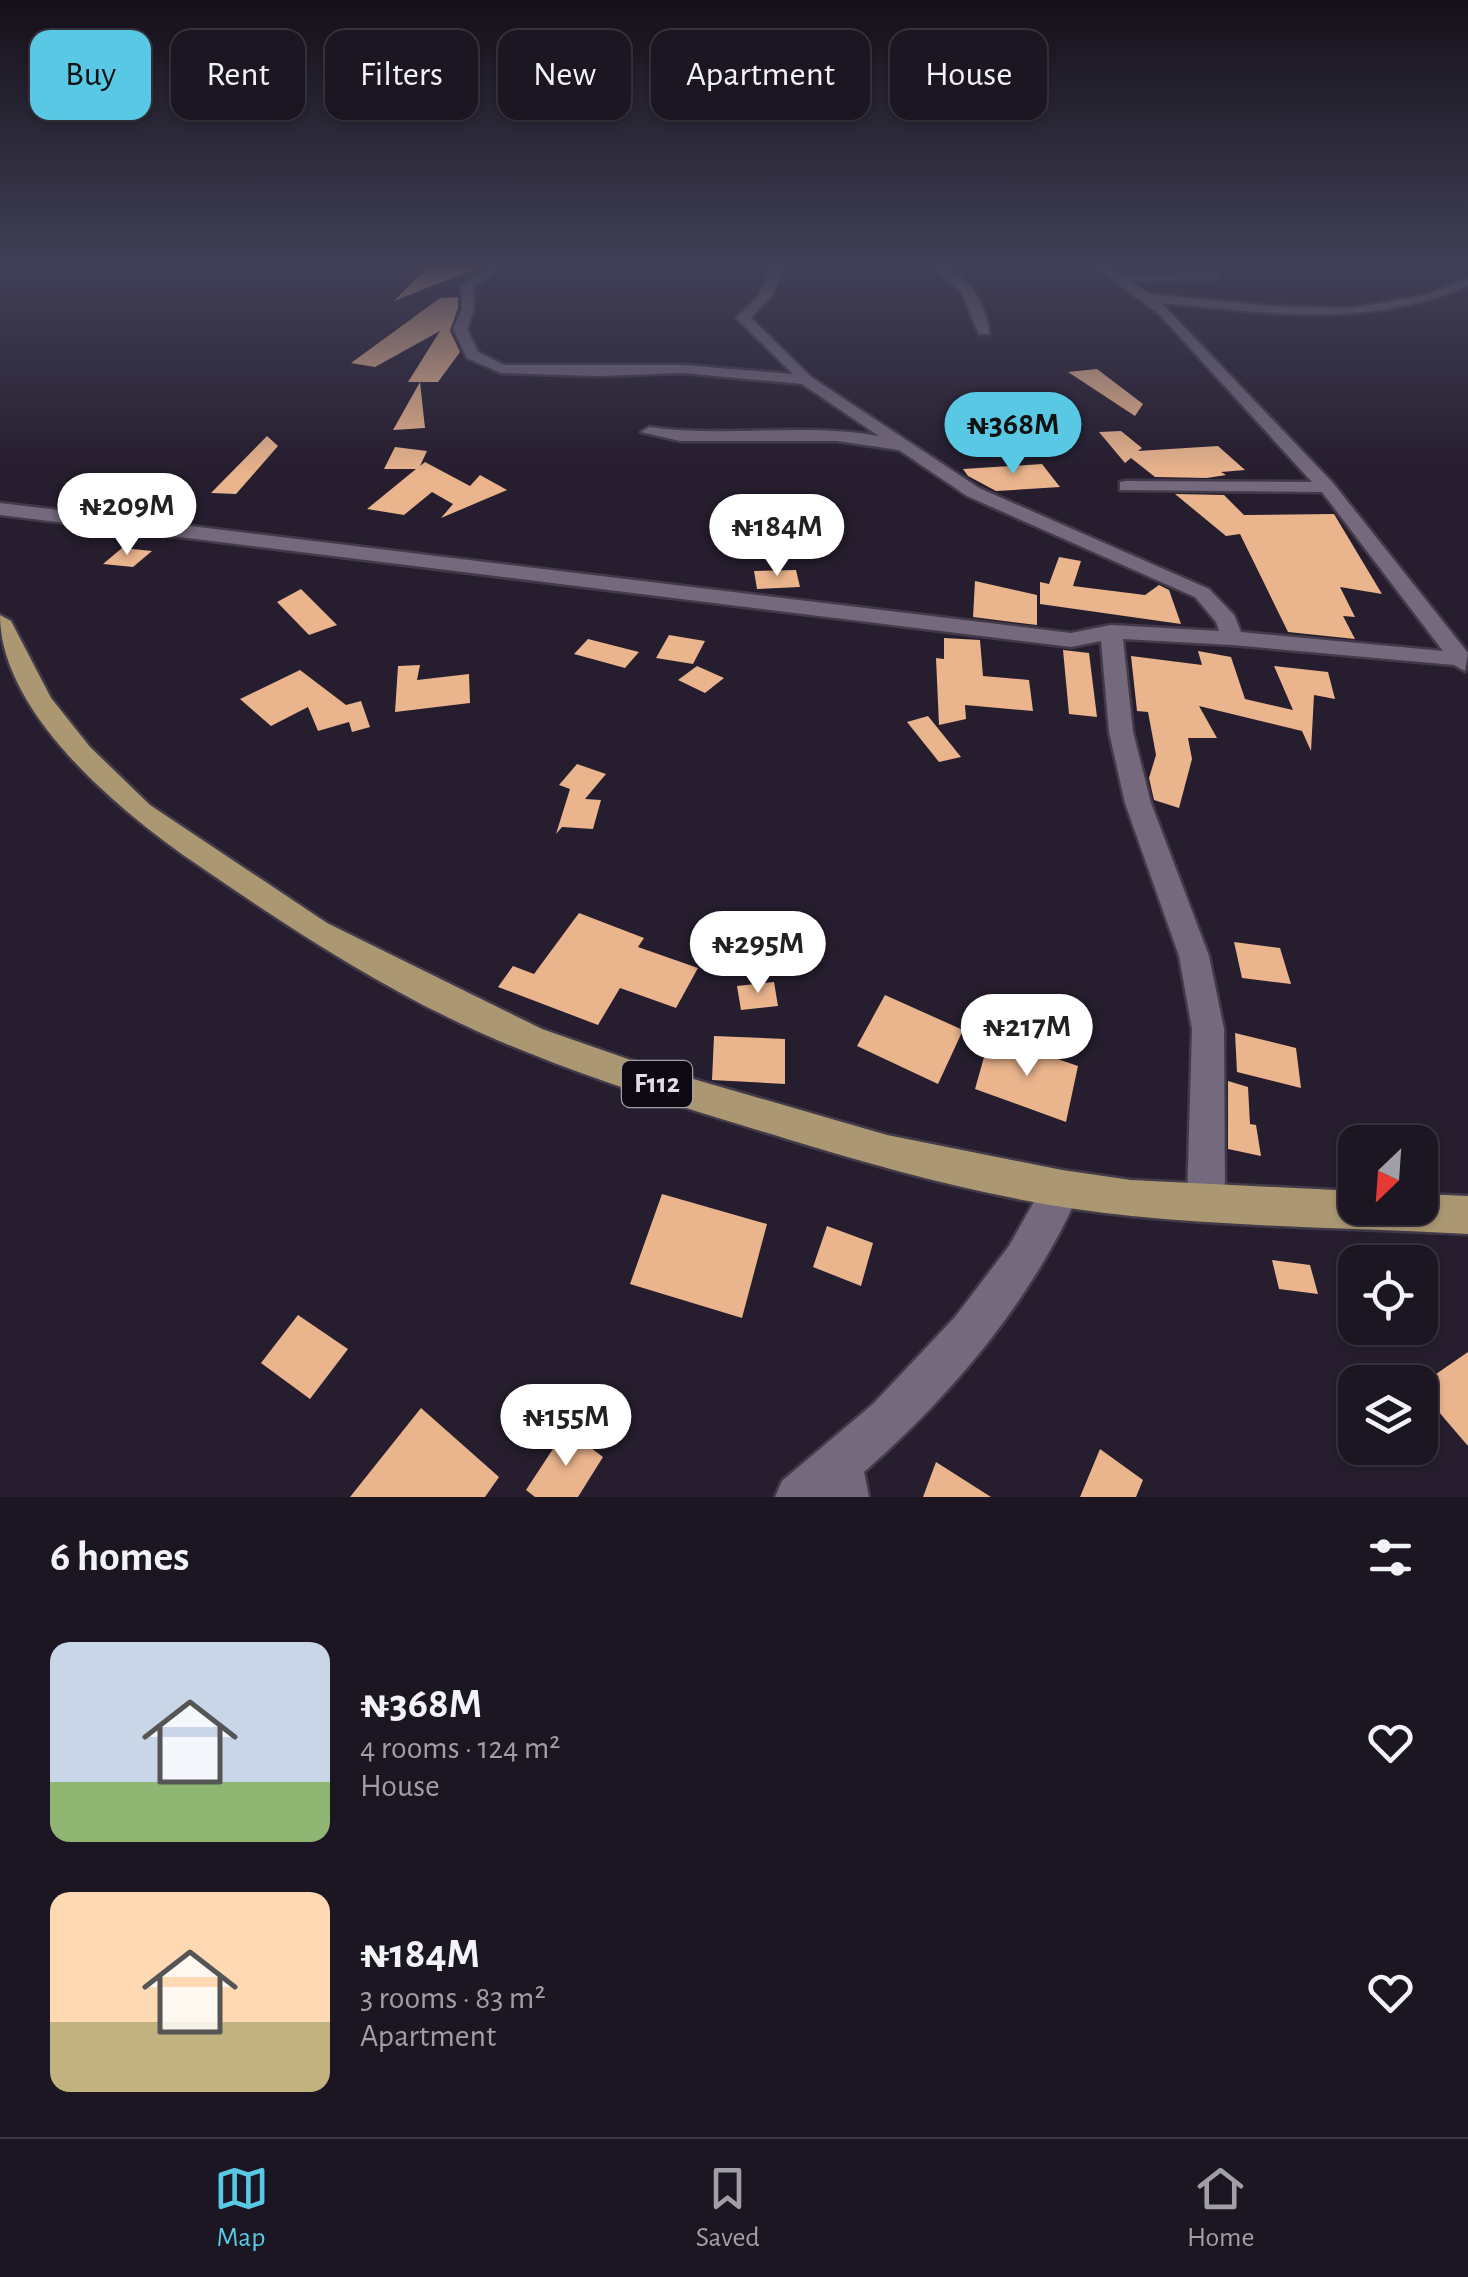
<!DOCTYPE html>
<html lang="en">
<head>
<meta charset="utf-8">
<style>
  body { margin:0; font-family:"Alegreya Sans",sans-serif; background:#251f2a; color:#f1f3f6; height:100vh; display:flex; flex-direction:column; font-size:38px; white-space:nowrap }
  * { box-sizing:border-box; margin:0 }
  p { font-size:32px; color:#a09fa5 }
  .icon { flex:none; width:55px; height:55px; fill:none; stroke:currentColor; stroke-width:2; stroke-linecap:round; stroke-linejoin:round }
  .map { position:relative; height:1497px; overflow:hidden }
  .details { display:flex; flex-direction:column; background:#1c1622; flex:1 }
  .details>* { flex:none }
  .guide { position:absolute; left:30px; top:30px; width:1410px; height:90px; display:flex; gap:20px }
  .needle { width:65px; rotate:205deg }
  .tools { position:absolute; left:1338px; top:1125px; display:grid; gap:20px }
  .tools a { display:grid; place-items:center; width:100px; height:100px; border-radius:20px; background:#1c1622; box-shadow:0 2px 8px #0004,0 0 0 2px #3a3540; font-size:50px }
  .price { position:absolute; translate:-50% -85px; padding:0 22px; border-radius:35px; background:#fff; color:#222; font-size:32px; line-height:65px; filter:drop-shadow(0 2px 5px #0008) }
  .price::after { content:''; position:absolute; left:50%; top:60px; width:30px; height:22px; margin-left:-15px; background:inherit; clip-path:polygon(0 0,100% 0,50% 100%) }
  .price.on { background:#58c8e4; color:#111 }
  ul { padding:0; list-style:none }
  li { display:flex; align-items:center; gap:30px; height:250px; padding:0 50px }
  li span { display:grid; place-items:center; flex:none; width:280px; height:200px; border-radius:20px; color:#555 }
  li>.icon { margin-inline-start:auto }
  span .icon { width:120px; height:120px; fill:#fffc; stroke-width:1 }
  li b { font-size:42px }
  h2 { display:flex; justify-content:space-between; align-items:center; height:120px; padding:0 50px; font-size:42px }
  .tag { padding:0 35px; border-radius:20px; background:#1c1622; box-shadow:0 2px 8px #0004,0 0 0 2px #3a3540; font-size:35px; line-height:90px }
  .tag.on { background:#58c8e4; color:#111 }
  .tabs { display:flex; justify-content:space-around; align-items:center; height:140px; border-top:2px solid #3a3540; background:#1c1622; font-size:28px; color:#a09fa5 }
  .tabs a { display:grid; justify-items:center; gap:5px }
  .tabs .on { color:#58c8e4 }
  .map>svg:first-child { display:block }
</style>
</head>
<body>
<div class="map">
<svg width="1468" height="1497" viewBox="0 0 1468 1497">
  <rect width="100%" height="100%" fill="#261d2e"/>
  <!-- building -->
  <path fill="#eab48d" d="M 430,265 L 481,265 L 482,266 L 394,301 Z
    M 458,297 L 458,308 L 450,331 L 460,352 L 438,382 L 420,382 L 425,428 L 393,430 L 420,382 L 408,382 L 440,331 L 375,367 L 351,363 L 440,298 Z
    M 1097,369 L 1143,404 L 1135,416 L 1068,372 Z
    M 1121,431 L 1142,448 L 1138,451 L 1218,446 L 1245,470 L 1221,472 L 1226,475 L 1207,478 L 1155,477 L 1131,458 L 1125,463 L 1099,432 Z
    M 267,436 L 278,446 L 236,494 L 211,493 Z
    M 395,447 L 427,451 L 420,466 L 425,462 L 470,486 L 480,475 L 507,490 L 441,518 L 453,504 L 432,492 L 404,515 L 367,509 L 416,469 L 384,469 Z
    M 1042,464 L 1060,487 L 996,491 L 968,476 L 963,469 Z
    M 1175,494 L 1224,495 L 1244,515 L 1334,514 L 1382,594 L 1340,587 L 1355,617 L 1343,616 L 1355,639 L 1288,632 L 1240,534 L 1226,536 Z
    M 122,548 L 152,551 L 133,567 L 103,564 Z
    M 1059,557 L 1081,561 L 1073,586 L 1145,595 L 1159,585 L 1169,590 L 1181,624 L 1040,604 L 1040,582 L 1049,584 Z
    M 796,570 L 800,587 L 757,589 L 754,571 Z
    M 975,581 L 1037,595 L 1037,625 L 973,617 Z
    M 301,589 L 337,625 L 309,635 L 277,602 Z
    M 669,635 L 705,641 L 693,664 L 656,658 Z
    M 944,638 L 980,640 L 983,676 L 1029,680 L 1033,711 L 965,705 L 966,719 L 939,725 L 936,658 L 944,659 Z
    M 588,639 L 639,652 L 625,668 L 574,654 Z
    M 1063,650 L 1089,653 L 1097,717 L 1069,714 Z
    M 1198,651 L 1231,657 L 1245,699 L 1293,710 L 1274,666 L 1328,672 L 1335,699 L 1314,695 L 1311,751 L 1302,731 L 1199,706 L 1217,738 L 1188,738 L 1192,759 L 1179,808 L 1154,800 L 1149,778 L 1156,755 L 1148,712 L 1137,711 L 1131,656 L 1202,665 Z
    M 420,665 L 417,680 L 469,674 L 470,703 L 395,712 L 398,666 Z
    M 697,666 L 724,678 L 705,693 L 678,680 Z
    M 300,670 L 346,705 L 361,701 L 370,727 L 352,732 L 349,722 L 318,731 L 308,707 L 271,726 L 240,699 Z
    M 928,716 L 961,757 L 939,762 L 907,722 Z
    M 577,764 L 606,774 L 585,799 L 601,800 L 593,829 L 562,827 L 556,834 L 570,789 L 559,785 Z
    M 579,913 L 644,938 L 638,947 L 698,968 L 676,1008 L 620,988 L 598,1025 L 498,987 L 513,966 L 534,974 Z
    M 1234,942 L 1280,948 L 1291,984 L 1242,978 Z
    M 774,982 L 778,1006 L 741,1010 L 737,986 Z
    M 885,995 L 963,1030 L 938,1084 L 857,1046 Z
    M 1235,1033 L 1296,1048 L 1301,1088 L 1237,1072 Z
    M 714,1036 L 785,1039 L 785,1084 L 712,1080 Z
    M 990,1036 L 1078,1066 L 1066,1122 L 975,1089 Z
    M 1228,1081 L 1248,1087 L 1250,1124 L 1256,1125 L 1261,1156 L 1228,1149 Z
    M 662,1194 L 767,1224 L 742,1318 L 630,1284 Z
    M 827,1226 L 873,1243 L 861,1286 L 813,1267 Z
    M 1272,1260 L 1310,1265 L 1318,1294 L 1279,1289 Z
    M 298,1315 L 348,1349 L 310,1399 L 261,1363 Z
    M 1468,1352 L 1468,1446 L 1420,1390 L 1420,1385 Z
    M 421,1408 L 499,1477 L 485,1497 L 350,1497 Z
    M 566,1429 L 603,1457 L 578,1497 L 535,1497 L 526,1490 Z
    M 1100,1449 L 1143,1480 L 1136,1497 L 1080,1497 Z
    M 936,1462 L 991,1497 L 923,1497 Z"/>
  <g fill="none" stroke-linecap="round" stroke-linejoin="round">
    <defs>
      <path id="minor" d="M 492,265 L 506,265 L 473,287 L 474,309 L 467,329 L 478,352 L 504,365 L 683,365 L 793,374 L 736,318 L 758,297 L 773,265 L 785,265 L 773,294 L 751,318 L 811,377 L 979,488 L 1209,589 L 1234,615 L 1241,632 L 1443,651 L 1322,492 L 1120,490 L 1120,482 L 1126,481 L 1312,482 L 1159,314 L 1093,265 L 1107,265 L 1119,274 L 1215,272 L 1221,276 L 1215,280 L 1129,281 L 1149,294 L 1270,306 L 1352,308 L 1426,295 L 1468,278 L 1468,286 C 1367,329 1267,313 1161,303 L 1333,483 L 1468,653 L 1465,671 L 1454,665 L 1232,645 L 1123,639 L 1133,732 L 1151,803 L 1209,956 L 1224,1029 L 1225,1201 L 1219,1214 L 1206,1219 L 1193,1214 L 1187,1201 L 1192,1029 L 1179,956 L 1125,803 L 1109,732 L 1101,641 L 1071,647 L 0,515 L 0,503 L 1071,633 L 1111,625 L 1219,631 L 1216,622 L 1195,597 L 967,496 L 899,450 L 837,441 L 680,441 L 641,432 L 649,427 C 725,438 803,422 879,436 L 802,384 L 683,373 L 599,376 L 501,373 L 467,358 L 453,329 L 462,309 L 461,286 Z
        M 931,265 C 962,265 989,306 989,334 L 979,334 L 961,292 Z
        M 1062,1170 L 1075,1175 L 1081,1188 C 1034,1298 953,1394 864,1472 L 869,1497 L 775,1497 L 782,1481 L 873,1404 L 955,1317 L 1009,1246 L 1049,1175 Z"/>
      <path id="major" d="M 0,615 L 11,621 L 51,698 L 90,747 L 150,805 L 327,923 L 542,1029 L 645,1065 L 887,1135 L 1062,1170 L 1131,1180 L 1355,1191 L 1355,1208 L 1420,1208 L 1420,1194 L 1468,1196 L 1468,1234 C 1356,1228 1243,1227 1132,1216 C 1016,1205 899,1173 787,1139 C 699,1112 610,1086 524,1051 C 404,1004 295,932 189,859 C 116,808 0,711 0,615 Z"/>
    </defs>
    <!-- minor casing -->
    <use href="#minor" stroke="#423a48" stroke-width="5"/>
    <!-- major casing -->
    <use href="#major" stroke="#423a48" stroke-width="5"/>
    <!-- minor -->
    <use href="#minor" fill="#74697d" fill-rule="evenodd"/>
    <!-- major -->
    <use href="#major" fill="#ab9873" fill-rule="evenodd"/>
  </g>
  <!-- sky -->
  <linearGradient id="sky" x2="0" y2="1"><stop stop-color="#151019"/><stop offset="0.56" stop-color="#414057"/><stop offset="1" stop-color="#414057" stop-opacity="0"/></linearGradient>
  <rect width="1468" height="475" fill="url(#sky)"/>
  <g text-anchor="middle" dominant-baseline="central" stroke-width="10" stroke-linejoin="round" paint-order="stroke">
    <!-- shield labels -->
    <rect fill="#0d0910" stroke="#a39da7" stroke-width="2.5" x="622" y="1061" width="70" height="46" rx="8"/>
    <g font-size="28" font-weight="bold" fill="#e3dde8">
      <text x="657" y="1084">F112</text>
    </g>
  </g>
</svg>
<div class="tools">
<a><svg class="needle" viewBox="-14 -14 28 28"><path d="M0-13l5 13h-10z" fill="#e53935"/><path d="M0 13l5-13h-10z" fill="#a09fa5"/></svg></a>
<a><svg class="icon" aria-label="locate" viewBox="0 0 24 24"><circle cx="12" cy="12" r="6"/><path d="M12 2v4M12 18v4M2 12h4M18 12h4"/></svg></a>
<a><svg class="icon" aria-label="layers" viewBox="0 0 24 24"><path d="M12 4l9 5-9 5-9-5zM3 14l9 5 9-5"/></svg></a>
</div>
<b class="price on" style="left:1013px;top:477px">₦368M</b>
<b class="price" style="left:127px;top:558px">₦209M</b>
<b class="price" style="left:777px;top:579px">₦184M</b>
<b class="price" style="left:758px;top:996px">₦295M</b>
<b class="price" style="left:1027px;top:1079px">₦217M</b>
<b class="price" style="left:566px;top:1469px">₦155M</b>
<div class="guide">
<a class="tag on">Buy</a>
<a class="tag">Rent</a>
<a class="tag">Filters</a>
<a class="tag">New</a>
<a class="tag">Apartment</a>
<a class="tag">House</a>
</div>
</div>
<section class="details">
<h2>6 homes<svg class="icon" aria-label="filters" viewBox="0 0 24 24"><path d="M4 7h16M4 17h16"/><circle cx="9" cy="7" r="2"/><circle cx="15" cy="17" r="2"/></svg></h2>
<ul>
<li><span style="background:linear-gradient(#c9d6e8 70%,#8fb573 0)"><svg class="icon" aria-label="home" viewBox="0 0 24 24"><path d="M3 11l9-7 9 7M6 9v11h12V9"/></svg></span><div><b>₦368M</b><p>4 rooms · 124 m²</p><p>House</p></div><svg class="icon" aria-label="heart" viewBox="0 0 24 24"><path d="M12 20l-8-8c-3-5 5-10 8-4 3-6 11-1 8 4z"/></svg></li>
<li><span style="background:linear-gradient(#ffd9b3 65%,#c2b280 0)"><svg class="icon" aria-label="home" viewBox="0 0 24 24"><path d="M3 11l9-7 9 7M6 9v11h12V9"/></svg></span><div><b>₦184M</b><p>3 rooms · 83 m²</p><p>Apartment</p></div><svg class="icon" aria-label="heart" viewBox="0 0 24 24"><path d="M12 20l-8-8c-3-5 5-10 8-4 3-6 11-1 8 4z"/></svg></li>
</ul>
</section>
<nav class="tabs">
<a class="on"><svg class="icon" aria-label="map" viewBox="0 0 24 24"><path d="M3 6l6-2 6 2 6-2v14l-6 2-6-2-6 2zM9 4v14M15 6v14"/></svg>Map</a>
<a><svg class="icon" aria-label="saved" viewBox="0 0 24 24"><path d="M7 4h10v16l-5-4-5 4z"/></svg>Saved</a>
<a><svg class="icon" aria-label="home" viewBox="0 0 24 24"><path d="M3 11l9-7 9 7M6 9v11h12V9"/></svg>Home</a>
</nav>
</body>
</html>
